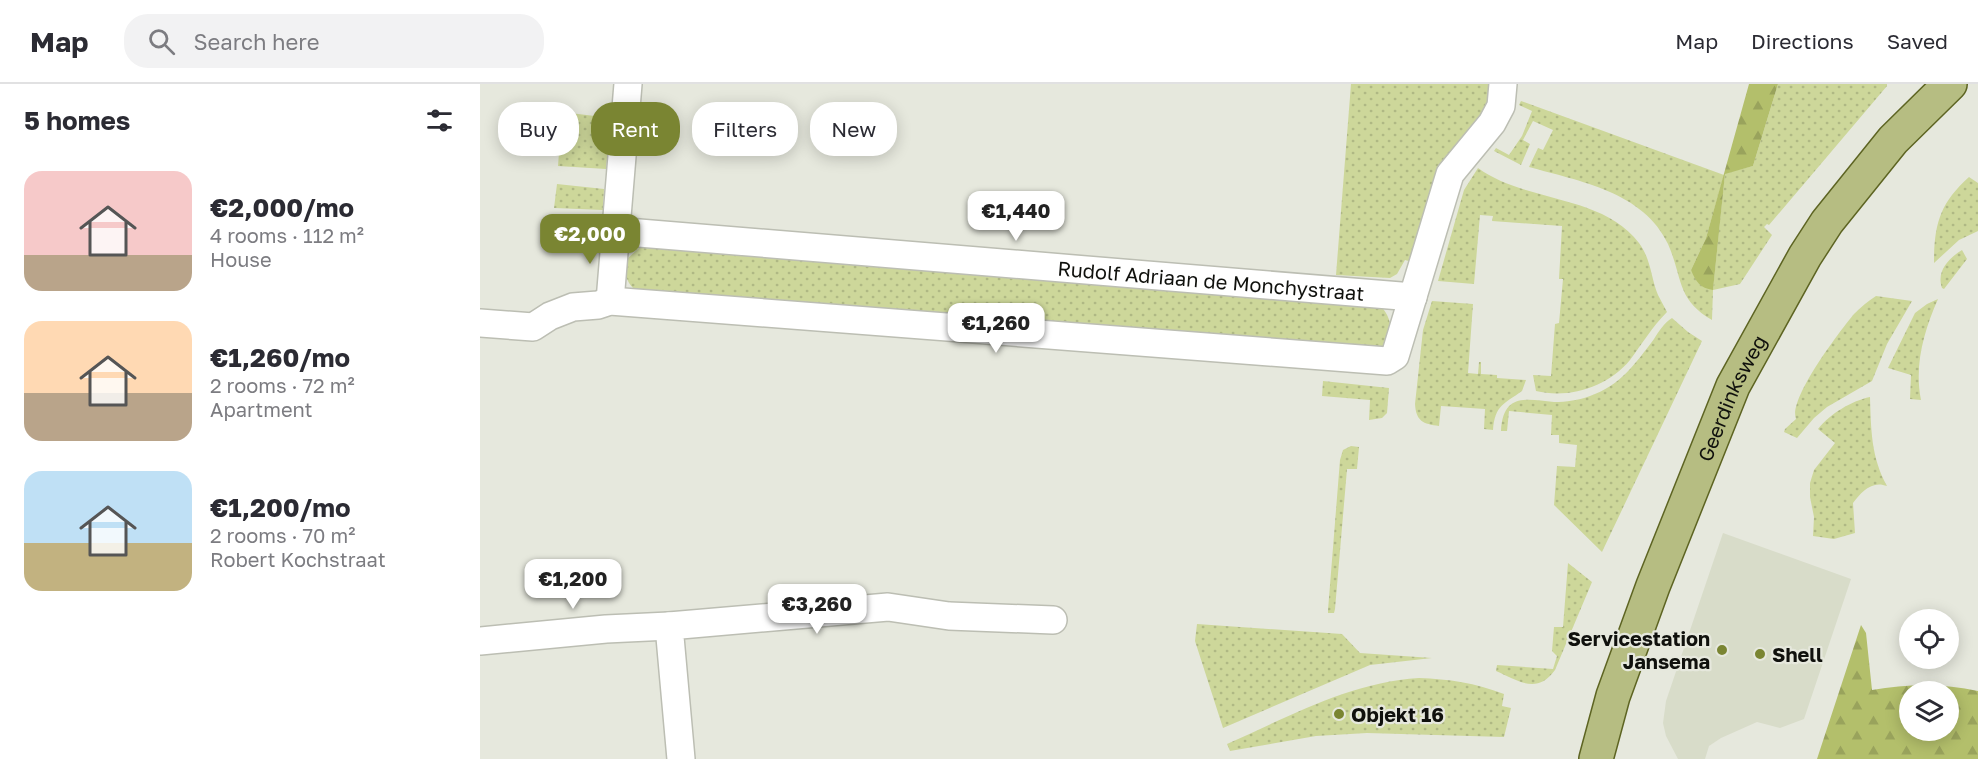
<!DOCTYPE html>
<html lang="en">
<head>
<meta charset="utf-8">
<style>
  body { margin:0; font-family:"Golos Text",sans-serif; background:#f2f2f3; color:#2b2b33; height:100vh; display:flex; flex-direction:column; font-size:22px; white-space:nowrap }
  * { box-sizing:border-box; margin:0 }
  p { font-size:20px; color:#7c7c81 }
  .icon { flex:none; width:33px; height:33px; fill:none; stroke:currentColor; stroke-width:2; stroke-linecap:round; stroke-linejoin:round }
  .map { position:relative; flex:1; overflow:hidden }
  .side { display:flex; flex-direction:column; background:#fff; width:480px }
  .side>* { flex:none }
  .top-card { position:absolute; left:18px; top:18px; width:570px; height:54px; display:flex; gap:12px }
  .fabs { position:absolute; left:1419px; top:525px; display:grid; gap:12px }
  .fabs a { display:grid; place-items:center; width:60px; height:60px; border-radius:50%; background:#fff; box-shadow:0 3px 15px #0003; font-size:30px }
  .price { position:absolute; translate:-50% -51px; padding:0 14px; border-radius:12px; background:#fff; color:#222; font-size:20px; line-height:39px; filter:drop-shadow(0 2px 3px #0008) }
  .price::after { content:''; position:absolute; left:50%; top:36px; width:18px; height:14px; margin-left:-9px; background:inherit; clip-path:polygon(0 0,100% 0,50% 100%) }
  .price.on { background:#7a8532; color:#fff }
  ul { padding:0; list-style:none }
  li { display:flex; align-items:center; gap:18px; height:150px; padding:0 24px }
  li span { display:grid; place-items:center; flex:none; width:168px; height:120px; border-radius:18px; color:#555 }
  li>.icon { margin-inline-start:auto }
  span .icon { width:72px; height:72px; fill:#fffc; stroke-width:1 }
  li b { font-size:26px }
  h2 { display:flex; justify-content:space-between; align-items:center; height:72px; padding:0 24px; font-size:26px }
  .pill { padding:0 21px; border-radius:24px; background:#fff; box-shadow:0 3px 15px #0003; font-size:21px; line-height:54px }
  .pill.on { background:#7a8532; color:#fff }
  header { display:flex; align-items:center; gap:36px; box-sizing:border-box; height:84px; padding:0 30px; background:#fff; border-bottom:2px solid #e1e1e2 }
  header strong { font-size:28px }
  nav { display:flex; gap:33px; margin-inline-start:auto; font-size:21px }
  .search { width:420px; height:54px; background:#f2f2f3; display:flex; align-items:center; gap:15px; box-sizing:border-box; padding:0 21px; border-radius:24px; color:#7c7c81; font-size:22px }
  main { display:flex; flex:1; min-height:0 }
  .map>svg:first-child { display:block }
</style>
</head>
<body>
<header>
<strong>Map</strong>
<div class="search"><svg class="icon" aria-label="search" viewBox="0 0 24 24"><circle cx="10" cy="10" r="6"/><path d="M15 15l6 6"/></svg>Search here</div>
<nav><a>Map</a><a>Directions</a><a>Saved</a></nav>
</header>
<main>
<section class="side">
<h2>5 homes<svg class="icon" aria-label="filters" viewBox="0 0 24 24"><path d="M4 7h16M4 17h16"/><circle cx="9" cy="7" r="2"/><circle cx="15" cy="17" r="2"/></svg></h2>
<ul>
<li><span style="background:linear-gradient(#f6c9c9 70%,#b9a48a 0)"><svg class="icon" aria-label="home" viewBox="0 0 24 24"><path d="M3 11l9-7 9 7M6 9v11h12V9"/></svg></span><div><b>€2,000/mo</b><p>4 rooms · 112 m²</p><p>House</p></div></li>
<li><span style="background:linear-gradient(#ffd9b3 60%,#b9a48a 0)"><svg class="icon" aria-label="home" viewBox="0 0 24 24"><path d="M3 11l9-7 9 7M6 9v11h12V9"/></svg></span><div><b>€1,260/mo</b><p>2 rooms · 72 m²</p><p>Apartment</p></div></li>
<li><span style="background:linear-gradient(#bfe0f5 60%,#c2b280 0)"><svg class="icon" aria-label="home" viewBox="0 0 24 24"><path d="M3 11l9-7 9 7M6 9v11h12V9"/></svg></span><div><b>€1,200/mo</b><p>2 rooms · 70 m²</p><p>Robert Kochstraat</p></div></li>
</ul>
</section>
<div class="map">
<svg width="1498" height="675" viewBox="0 0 1498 675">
  <defs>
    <pattern id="grass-dots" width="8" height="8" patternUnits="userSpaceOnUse" patternTransform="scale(1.5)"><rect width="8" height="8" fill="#cdd79a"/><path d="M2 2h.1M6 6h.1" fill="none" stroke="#afb884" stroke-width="1.8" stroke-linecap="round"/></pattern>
    <pattern id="forest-firs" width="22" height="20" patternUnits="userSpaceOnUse" patternTransform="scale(1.5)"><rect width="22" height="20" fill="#b3bf6b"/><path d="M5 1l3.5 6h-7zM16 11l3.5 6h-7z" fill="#99a35c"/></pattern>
  </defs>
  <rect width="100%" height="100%" fill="#e6e8dd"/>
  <!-- built -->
  <path fill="#d8dcc9" d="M 1243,449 L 1371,495 L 1324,635 L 1300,644 L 1277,638 L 1241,654 L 1229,662 L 1225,675 L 1198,675 L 1186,652 L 1183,639 L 1186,617 Z"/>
  <!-- grass -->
  <path fill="url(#grass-dots)" d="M 871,0 L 1012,0 L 1008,19 L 932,178 L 925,176 L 917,190 L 910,194 L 856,191 Z
    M 1298,0 L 1407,0 L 1407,2 L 1289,141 L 1287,140 L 1284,143 L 1292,151 L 1260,200 L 1233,206 L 1232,236 C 1196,215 1203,194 1188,160 C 1164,108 1099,97 1049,83 L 1058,64 L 1063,66 L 1073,46 L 1053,37 L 1043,56 L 1050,60 L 1041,81 L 1014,67 L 1016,64 L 1029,71 L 1042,52 L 1052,27 L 1039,21 L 1041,17 L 1244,91 L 1226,154 L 1211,186 L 1233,205 L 1245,89 L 1273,82 Z
    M 82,28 L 131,34 L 126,85 L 78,82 Z
    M 998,84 C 1046,119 1122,110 1159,159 C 1171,175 1171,194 1178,211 C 1181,217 1184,222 1187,228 C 1172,243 1162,260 1150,276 C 1128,303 1089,315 1056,307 L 1053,291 L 1071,292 L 1075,240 L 1079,239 L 1083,195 L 1079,195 L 1082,142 L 1012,137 L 1013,132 L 1000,131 L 994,200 L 958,197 L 984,106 Z
    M 1489,93 L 1498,99 L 1498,147 L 1479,156 L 1454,179 C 1454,140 1460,119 1489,93 Z
    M 77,100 L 124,105 L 123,126 L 74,124 Z
    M 74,141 L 121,145 L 120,167 L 71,164 Z
    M 169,160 L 899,220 C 913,234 916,254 898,266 L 161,210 C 147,202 144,192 146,176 L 160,163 Z
    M 1482,166 L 1487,175 L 1464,205 L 1462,204 C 1456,187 1469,174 1482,166 Z
    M 1396,212 L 1432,217 L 1407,260 L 1392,297 L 1347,323 L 1334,334 L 1317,354 L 1304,348 L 1305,345 L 1316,335 C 1308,315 1360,247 1374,230 C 1381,223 1388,217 1396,212 Z
    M 1458,215 C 1444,247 1434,281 1441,316 L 1430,315 L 1431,291 L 1408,284 L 1435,229 L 1447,220 Z
    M 952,217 L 993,220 L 988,289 L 998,290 L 999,278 L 1001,278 L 1001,290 L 1017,291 L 1017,294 L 1046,296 L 1042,307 C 1024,320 1015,321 1013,346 L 1004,345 L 1005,325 L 961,322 L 959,342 C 943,340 936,337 935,320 L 943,246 Z
    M 1192,234 L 1208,248 L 1222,257 L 1122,468 L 1074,421 L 1077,382 L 1095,383 L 1097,361 L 1079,359 L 1079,351 L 1071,351 L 1072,331 L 1029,327 L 1027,347 L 1021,347 C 1023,309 1046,315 1074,318 C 1086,318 1099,316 1110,312 C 1141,301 1155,280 1174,255 C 1179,247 1184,239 1192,234 Z
    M 843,297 L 909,304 L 907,329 L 902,334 L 889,336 L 890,316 L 842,312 Z
    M 1390,313 C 1391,345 1391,373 1407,402 C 1392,396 1381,408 1373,419 L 1375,449 L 1354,455 L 1333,452 L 1334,433 L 1330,413 L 1330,399 L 1334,386 L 1355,359 L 1338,345 C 1350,330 1371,317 1390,313 Z
    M 871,362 L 879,363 L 877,385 L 867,385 L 855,525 L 854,529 L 848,529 L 848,526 L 860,376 L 863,366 Z
    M 1088,479 L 1112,498 L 1075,586 C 1057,611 1039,597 1016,587 L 1017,581 L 1073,585 L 1077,572 L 1072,567 L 1074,543 L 1083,543 Z
    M 717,540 L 862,550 L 880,569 L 952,574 L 890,581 L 743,644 L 715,557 Z
    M 939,594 C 969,595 995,599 1024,610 L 1022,622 L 1031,624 L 1024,653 L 887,649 L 836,652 L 750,667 L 747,660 C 808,633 871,598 939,594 Z"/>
  <!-- forest -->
  <path fill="url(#forest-firs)" fill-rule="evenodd" d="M 1269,0 L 1298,0 L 1273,82 L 1245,90 L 1233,206 C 1220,204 1216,198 1211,186 L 1226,154 Z
    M 1381,541 L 1386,549 L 1392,606 C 1427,600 1463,599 1498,607 L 1498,675 L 1337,675 ZM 1430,608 L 1468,608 L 1468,646 L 1430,646 Z"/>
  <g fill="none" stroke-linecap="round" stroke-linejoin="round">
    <defs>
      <g id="minor">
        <path id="s1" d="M 135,147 L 933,213"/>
        <path d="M 130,217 L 148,0"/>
        <path d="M 0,239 L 53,243 L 70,232 L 93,223 L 118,221 L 130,217 L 907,277 L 915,272 L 970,90 L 1012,39 L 1021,22 L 1023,0"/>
        <path d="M 0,557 L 126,545 L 189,542"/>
        <path d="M 201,675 L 189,542 L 408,523 L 469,532 L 573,536"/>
      </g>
      <g id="major">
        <path id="s2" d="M 1116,675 L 1133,612 L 1173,502 L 1253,302 L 1325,172 L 1347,138 L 1413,56 L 1470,0"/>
      </g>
    </defs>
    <!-- minor casing -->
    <use href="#minor" stroke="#bcbeb3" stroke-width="30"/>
    <!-- major casing -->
    <use href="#major" stroke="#5d6422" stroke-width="36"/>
    <!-- minor -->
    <use href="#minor" stroke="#fff" stroke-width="27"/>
    <!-- major -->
    <use href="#major" stroke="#b6bd82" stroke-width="33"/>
  </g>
  <!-- markers -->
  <g fill="#7a8532" stroke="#e6e8dd" stroke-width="2">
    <circle cx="1242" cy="566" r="6"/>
    <circle cx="1280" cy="570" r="6"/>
    <circle cx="859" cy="630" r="6"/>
  </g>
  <g text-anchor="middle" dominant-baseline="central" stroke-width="4.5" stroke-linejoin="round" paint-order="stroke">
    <!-- street labels -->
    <g font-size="20" fill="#10110d" stroke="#e6e8dd">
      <text stroke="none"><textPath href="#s1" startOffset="598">Rudolf Adriaan de Monchystraat</textPath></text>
      <text stroke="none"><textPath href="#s2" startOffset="386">Geerdinksweg</textPath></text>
    </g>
    <!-- poi labels -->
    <g font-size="20" font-weight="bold" fill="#10110d" stroke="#e6e8dd" text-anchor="start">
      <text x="1230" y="554" text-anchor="end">Servicestation<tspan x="1230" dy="23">Jansema</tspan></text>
      <text x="1292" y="570">Shell</text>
      <text x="871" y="630">Objekt 16</text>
    </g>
  </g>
</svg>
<div class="fabs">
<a><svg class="icon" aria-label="locate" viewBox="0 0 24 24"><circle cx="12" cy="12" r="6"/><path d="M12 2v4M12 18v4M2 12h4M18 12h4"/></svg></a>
<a><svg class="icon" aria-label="layers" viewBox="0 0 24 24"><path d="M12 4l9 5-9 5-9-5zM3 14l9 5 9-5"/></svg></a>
</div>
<b class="price" style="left:536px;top:158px">€1,440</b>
<b class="price on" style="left:110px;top:181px">€2,000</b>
<b class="price" style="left:516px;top:270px">€1,260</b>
<b class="price" style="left:93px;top:526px">€1,200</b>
<b class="price" style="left:337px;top:551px">€3,260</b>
<div class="top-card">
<a class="pill">Buy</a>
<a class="pill on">Rent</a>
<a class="pill">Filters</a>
<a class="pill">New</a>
</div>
</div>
</main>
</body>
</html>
